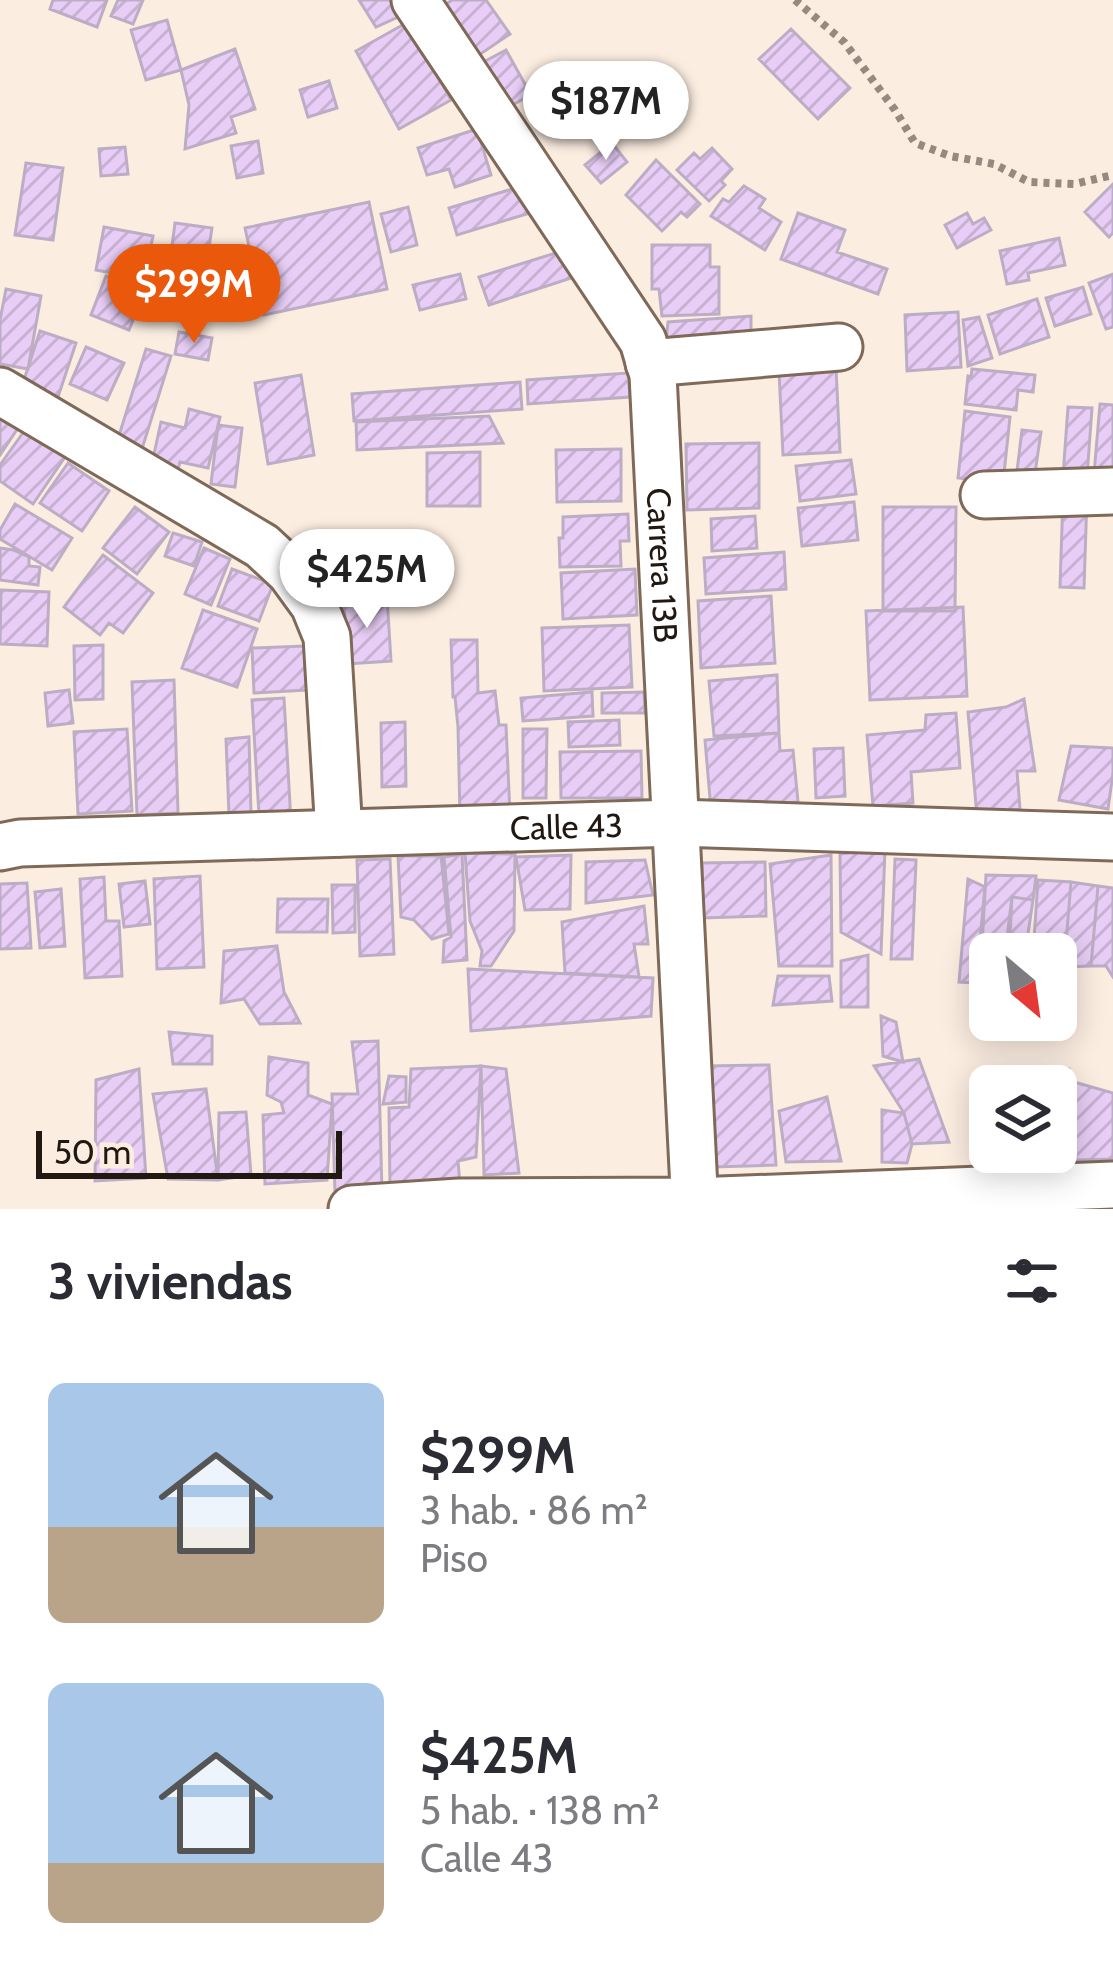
<!DOCTYPE html>
<html lang="es">
<head>
<meta charset="utf-8">
<style>
  body { margin:0; font-family:Cabin,sans-serif; background:#f2f2f3; color:#2b2b33; height:100vh; display:flex; flex-direction:column; font-size:45px; white-space:nowrap }
  * { box-sizing:border-box; margin:0 }
  p { font-size:39px; color:#7c7c81 }
  .icon { flex:none; width:66px; height:66px; fill:none; stroke:currentColor; stroke-width:2; stroke-linecap:round; stroke-linejoin:round }
  .map { position:relative; height:1209px; overflow:hidden }
  .side { display:flex; flex-direction:column; background:#fff; flex:1 }
  .side>* { flex:none }
  .needle { width:78px; rotate:151deg }
  .buttons { position:absolute; left:969px; top:933px; display:grid; gap:24px }
  .buttons a { display:grid; place-items:center; width:108px; height:108px; border-radius:18px; background:#fff; box-shadow:0 6px 30px #0003; font-size:60px }
  .scale { position:absolute; left:36px; bottom:30px; width:306px; box-sizing:border-box; padding-left:12px; border:6px solid #211811; border-top:0; font-size:33px; line-height:42px; white-space:nowrap; color:#211811; -webkit-text-stroke:9px #fcede1; paint-order:stroke }
  .price { position:absolute; translate:-50% -102px; padding:0 27px; border-radius:42px; background:#fff; color:#222; font-size:39px; line-height:78px; filter:drop-shadow(0 3px 6px #0008) }
  .price::after { content:''; position:absolute; left:50%; top:72px; width:36px; height:27px; margin-left:-18px; background:inherit; clip-path:polygon(0 0,100% 0,50% 100%) }
  .price.current { background:#ea580c; color:#fff }
  ul { padding:0; list-style:none }
  li { display:flex; align-items:center; gap:36px; height:300px; padding:0 48px }
  li span { display:grid; place-items:center; flex:none; width:336px; height:240px; border-radius:18px; color:#555 }
  li>.icon { margin-inline-start:auto }
  span .icon { width:144px; height:144px; fill:#fffc; stroke-width:1 }
  li b { font-size:51px }
  h2 { display:flex; justify-content:space-between; align-items:center; height:144px; padding:0 48px; font-size:51px }
  .map>svg:first-child { display:block }
</style>
</head>
<body>
<div class="map">
<svg width="1113" height="1209" viewBox="0 0 1113 1209">
  <defs>
    <pattern id="building-hatch" width="6" height="6" patternUnits="userSpaceOnUse" patternTransform="scale(3)"><rect width="6" height="6" fill="#e8cef6"/><path d="M-1 1l2-2M0 6l6-6M5 7l2-2" fill="none" stroke="#c7b0d2"/></pattern>
  </defs>
  <rect width="100%" height="100%" fill="#fcede1"/>
  <!-- building -->
  <path fill="url(#building-hatch)" stroke="#bcadc5" stroke-width="3" d="M 53,0 L 107,0 L 97,27 L 50,9 Z
    M 118,0 L 143,0 L 133,24 L 111,16 Z
    M 359,0 L 390,0 L 398,17 L 376,27 Z
    M 452,0 L 486,0 L 510,34 L 470,61 L 435,12 Z
    M 167,20 L 181,70 L 146,80 L 131,30 Z
    M 408,22 L 451,100 L 399,129 L 356,51 Z
    M 791,29 L 850,88 L 818,119 L 759,59 Z
    M 235,49 L 255,109 L 231,117 L 236,133 L 185,149 L 189,105 L 181,70 Z
    M 506,50 L 531,95 L 499,112 L 474,67 Z
    M 329,81 L 337,108 L 308,117 L 300,90 Z
    M 477,129 L 491,175 L 455,187 L 449,169 L 427,175 L 418,148 Z
    M 258,141 L 263,173 L 237,178 L 231,146 Z
    M 612,143 L 627,162 L 601,183 L 585,165 Z
    M 125,147 L 128,174 L 101,176 L 99,149 Z
    M 712,148 L 732,169 L 721,181 L 725,185 L 709,201 L 677,170 L 694,153 L 700,159 Z
    M 656,160 L 700,204 L 687,217 L 681,212 L 662,231 L 626,195 Z
    M 26,163 L 63,168 L 53,240 L 15,235 Z
    M 1113,184 L 1113,233 L 1109,237 L 1085,212 Z
    M 522,186 L 530,213 L 457,235 L 449,208 Z
    M 744,186 L 765,199 L 759,208 L 781,222 L 765,250 L 711,216 L 723,199 L 729,202 Z
    M 369,202 L 387,289 L 264,315 L 245,228 Z
    M 408,207 L 417,245 L 391,252 L 381,214 Z
    M 798,213 L 845,230 L 837,252 L 887,269 L 878,294 L 781,259 Z
    M 967,213 L 973,224 L 984,218 L 991,230 L 957,248 L 945,225 Z
    M 175,223 L 212,228 L 205,273 L 169,269 Z
    M 104,227 L 153,236 L 144,279 L 96,270 Z
    M 1059,238 L 1065,265 L 1028,273 L 1029,280 L 1007,284 L 1000,251 Z
    M 652,245 L 710,245 L 710,267 L 719,267 L 719,314 L 662,316 L 659,289 L 652,289 Z
    M 562,251 L 571,278 L 489,305 L 479,277 Z
    M 460,274 L 466,299 L 420,310 L 413,285 Z
    M 1113,274 L 1113,327 L 1106,329 L 1089,283 Z
    M 106,276 L 145,291 L 129,330 L 91,315 Z
    M 1083,287 L 1091,314 L 1055,326 L 1046,298 Z
    M 6,289 L 41,296 L 28,369 L 0,364 L 0,320 Z
    M 1037,299 L 1049,337 L 1000,354 L 988,315 Z
    M 958,312 L 961,367 L 907,371 L 905,315 Z
    M 751,316 L 751,344 L 666,342 L 668,322 Z
    M 979,317 L 992,358 L 968,366 L 963,320 Z
    M 40,331 L 76,343 L 57,400 L 21,389 Z
    M 179,332 L 212,338 L 208,360 L 175,354 Z
    M 86,347 L 124,363 L 107,400 L 70,384 Z
    M 146,349 L 171,356 L 142,449 L 117,442 Z
    M 836,367 L 840,452 L 783,455 L 779,371 Z
    M 972,369 L 1035,375 L 1033,392 L 1018,390 L 1016,410 L 965,404 L 968,376 L 971,377 Z
    M 628,373 L 630,397 L 528,404 L 527,380 Z
    M 301,375 L 314,455 L 268,464 L 255,383 Z
    M 520,382 L 522,409 L 354,421 L 352,394 Z
    M 1100,404 L 1113,405 L 1113,475 L 1094,474 Z
    M 1068,407 L 1092,408 L 1087,477 L 1063,476 Z
    M 189,409 L 220,417 L 208,468 L 180,462 L 178,469 L 152,463 L 161,422 L 185,428 Z
    M 965,411 L 1010,417 L 1003,483 L 958,478 Z
    M 489,416 L 503,443 L 357,450 L 356,422 Z
    M 0,417 L 18,428 L 0,455 Z
    M 218,425 L 242,428 L 235,487 L 211,484 Z
    M 25,430 L 65,457 L 33,504 L 0,481 L 0,465 Z
    M 1022,430 L 1041,432 L 1035,473 L 1017,471 Z
    M 759,443 L 759,508 L 687,510 L 686,444 Z
    M 621,449 L 621,501 L 557,502 L 556,450 Z
    M 480,452 L 480,506 L 427,506 L 427,453 Z
    M 851,460 L 856,494 L 800,501 L 796,466 Z
    M 68,463 L 109,491 L 82,531 L 40,503 Z
    M 1063,496 L 1087,497 L 1084,588 L 1060,587 Z
    M 854,502 L 858,540 L 802,546 L 798,508 Z
    M 15,504 L 72,538 L 52,570 L 0,539 L 0,530 Z
    M 135,507 L 169,532 L 137,574 L 103,548 Z
    M 883,507 L 956,507 L 955,611 L 883,611 Z
    M 628,514 L 629,541 L 620,541 L 621,566 L 560,567 L 559,538 L 563,538 L 563,517 Z
    M 755,516 L 757,548 L 712,551 L 711,519 Z
    M 173,533 L 202,542 L 194,566 L 165,556 Z
    M 376,538 L 380,569 L 362,572 L 364,584 L 340,587 L 334,544 Z
    M 0,548 L 13,550 L 29,557 L 29,566 L 40,567 L 38,585 L 0,580 Z
    M 204,548 L 230,559 L 211,605 L 185,594 Z
    M 784,552 L 786,589 L 706,594 L 704,558 Z
    M 103,555 L 153,593 L 123,633 L 109,623 L 100,635 L 64,607 Z
    M 232,569 L 273,584 L 259,621 L 218,606 Z
    M 635,569 L 637,615 L 563,619 L 561,573 Z
    M 1,590 L 49,592 L 47,646 L 0,644 Z
    M 771,596 L 775,663 L 701,668 L 698,601 Z
    M 387,597 L 391,661 L 347,664 L 344,600 Z
    M 963,607 L 967,696 L 870,700 L 866,611 Z
    M 203,610 L 257,629 L 237,687 L 182,668 Z
    M 629,625 L 632,687 L 544,691 L 542,628 Z
    M 451,640 L 477,640 L 478,693 L 495,691 L 499,725 L 506,725 L 510,814 L 460,816 L 458,727 L 455,697 L 453,697 Z
    M 103,645 L 103,699 L 75,700 L 74,646 Z
    M 305,646 L 307,690 L 254,693 L 252,648 Z
    M 777,675 L 779,733 L 714,736 L 709,681 Z
    M 174,680 L 178,813 L 137,815 L 132,682 Z
    M 69,690 L 73,723 L 48,726 L 45,693 Z
    M 592,692 L 593,716 L 523,721 L 521,698 Z
    M 644,692 L 645,713 L 602,713 L 602,693 Z
    M 284,698 L 291,822 L 259,815 L 252,700 Z
    M 1024,699 L 1035,771 L 1017,771 L 1020,809 L 977,817 L 968,712 L 1006,707 Z
    M 956,713 L 960,768 L 911,772 L 913,803 L 873,806 L 867,735 L 925,730 L 926,715 Z
    M 619,720 L 620,745 L 569,747 L 568,722 Z
    M 405,722 L 406,786 L 382,787 L 381,723 Z
    M 127,729 L 132,811 L 78,814 L 74,732 Z
    M 523,729 L 547,729 L 546,798 L 523,798 Z
    M 779,733 L 780,751 L 793,750 L 798,802 L 711,810 L 705,740 Z
    M 249,737 L 251,814 L 229,815 L 226,739 Z
    M 1071,746 L 1113,748 L 1113,773 L 1108,809 L 1059,800 Z
    M 843,748 L 845,796 L 816,798 L 814,749 Z
    M 641,751 L 642,798 L 561,798 L 560,752 Z
    M 885,849 L 881,954 L 841,932 L 840,854 Z
    M 465,853 L 515,854 L 514,931 L 491,966 L 480,966 L 482,951 L 470,921 Z
    M 462,854 L 467,960 L 443,962 L 444,941 L 451,937 L 444,857 Z
    M 571,855 L 570,909 L 525,910 L 516,857 Z
    M 831,855 L 832,966 L 779,966 L 770,864 Z
    M 398,856 L 441,856 L 449,934 L 432,939 L 414,920 L 401,917 Z
    M 390,859 L 394,954 L 360,956 L 357,860 Z
    M 895,859 L 916,860 L 912,959 L 891,959 Z
    M 645,860 L 653,895 L 586,903 L 586,862 Z
    M 765,862 L 766,916 L 703,918 L 702,863 Z
    M 986,875 L 1036,876 L 1033,900 L 1012,897 L 1009,954 L 990,954 L 990,965 L 981,964 Z
    M 200,876 L 204,967 L 157,969 L 154,879 Z
    M 104,877 L 106,921 L 119,921 L 122,976 L 85,978 L 80,879 Z
    M 968,879 L 985,887 L 976,983 L 959,982 Z
    M 1038,880 L 1071,882 L 1064,967 L 1056,966 L 1056,954 L 1033,954 Z
    M 145,881 L 150,924 L 124,927 L 119,884 Z
    M 1071,882 L 1098,886 L 1091,966 L 1064,967 Z
    M 27,883 L 31,948 L 0,949 L 0,884 Z
    M 332,885 L 355,885 L 355,932 L 333,933 Z
    M 1098,886 L 1113,888 L 1113,977 L 1106,966 L 1091,966 Z
    M 61,889 L 65,946 L 40,948 L 35,892 Z
    M 1012,897 L 1033,900 L 1025,954 L 1005,953 Z
    M 278,899 L 328,899 L 327,932 L 277,932 Z
    M 644,906 L 648,944 L 634,944 L 639,977 L 565,973 L 562,922 Z
    M 277,946 L 284,992 L 300,1023 L 260,1024 L 244,999 L 221,1003 L 224,951 Z
    M 868,955 L 868,1007 L 841,1007 L 841,961 Z
    M 468,969 L 653,978 L 651,1016 L 471,1031 Z
    M 778,976 L 829,976 L 832,1001 L 773,1005 Z
    M 881,1016 L 896,1022 L 903,1062 L 883,1056 Z
    M 169,1032 L 212,1036 L 212,1064 L 173,1064 Z
    M 378,1041 L 382,1193 L 335,1192 L 332,1094 L 358,1094 L 352,1042 Z
    M 269,1057 L 308,1063 L 308,1095 L 332,1104 L 327,1180 L 265,1184 L 263,1115 L 284,1113 L 281,1102 L 267,1095 Z
    M 919,1059 L 949,1142 L 912,1144 L 904,1113 L 874,1066 Z
    M 769,1065 L 776,1165 L 714,1167 L 707,1066 Z
    M 481,1066 L 506,1069 L 519,1173 L 484,1175 Z
    M 481,1066 L 476,1157 L 458,1161 L 460,1185 L 390,1190 L 389,1108 L 409,1107 L 411,1069 Z
    M 1025,1068 L 1069,1069 L 1075,1171 L 1027,1170 L 1025,1152 L 1056,1152 L 1056,1086 L 1018,1086 L 1024,1082 Z
    M 139,1069 L 146,1178 L 95,1181 L 96,1080 Z
    M 389,1076 L 406,1077 L 406,1102 L 383,1104 Z
    M 1074,1082 L 1113,1093 L 1113,1159 L 1076,1160 Z
    M 206,1089 L 218,1180 L 168,1179 L 153,1094 Z
    M 827,1097 L 841,1161 L 786,1162 L 779,1111 Z
    M 882,1110 L 904,1113 L 912,1144 L 907,1163 L 882,1162 Z
    M 246,1112 L 251,1175 L 218,1180 L 219,1113 Z"/>
  <g fill="none" stroke-linecap="round" stroke-linejoin="round">
    <defs>
      <g id="street">
        <path id="s1" d="M 415,0 L 643,341 L 653,375 L 695,1209"/>
        <path d="M 649,363 L 839,347"/>
        <path d="M 0,391 L 262,546 L 290,572 L 314,605 L 327,637 L 339,833"/>
        <path d="M 984,495 L 1113,491"/>
        <path id="s2" d="M 0,847 L 20,843 L 676,823 L 1113,837"/>
        <path d="M 352,1209 L 459,1202 L 694,1201 L 1113,1185"/>
      </g>
    </defs>
    <!-- street casing -->
    <use href="#street" stroke="#7f6958" stroke-width="51"/>
    <!-- path -->
    <path stroke="#968980" stroke-width="8" stroke-dasharray="6 6" stroke-linecap="butt" d="M 795,0 L 844,42 L 895,110 L 915,143 L 950,156 L 994,164 L 1029,182 L 1074,184 L 1113,175"/>
    <!-- street -->
    <use href="#street" stroke="#fff" stroke-width="45"/>
  </g>
  <g text-anchor="middle" dominant-baseline="central" stroke-width="12" stroke-linejoin="round" paint-order="stroke">
    <!-- street labels -->
    <g font-size="33" fill="#211811" stroke="#fcede1">
      <text stroke="none"><textPath href="#s1" startOffset="636">Carrera 13B</textPath></text>
      <text stroke="none"><textPath href="#s2" startOffset="567">Calle 43</textPath></text>
    </g>
  </g>
</svg>
<div class="buttons">
<a><svg class="needle" viewBox="-14 -14 28 28"><path d="M0-13l5 13h-10z" fill="#e53935"/><path d="M0 13l5-13h-10z" fill="#7c7c81"/></svg></a>
<a><svg class="icon" aria-label="layers" viewBox="0 0 24 24"><path d="M12 4l9 5-9 5-9-5zM3 14l9 5 9-5"/></svg></a>
</div>
<div class="scale">50 m</div>
<b class="price" style="left:606px;top:163px">$187M</b>
<b class="price current" style="left:194px;top:346px">$299M</b>
<b class="price" style="left:367px;top:631px">$425M</b>
</div>
<section class="side">
<h2>3 viviendas<svg class="icon" aria-label="filters" viewBox="0 0 24 24"><path d="M4 7h16M4 17h16"/><circle cx="9" cy="7" r="2"/><circle cx="15" cy="17" r="2"/></svg></h2>
<ul>
<li><span style="background:linear-gradient(#a9c7e8 60%,#b9a48a 0)"><svg class="icon" aria-label="home" viewBox="0 0 24 24"><path d="M3 11l9-7 9 7M6 9v11h12V9"/></svg></span><div><b>$299M</b><p>3 hab. · 86 m²</p><p>Piso</p></div></li>
<li><span style="background:linear-gradient(#a9c7e8 75%,#b9a48a 0)"><svg class="icon" aria-label="home" viewBox="0 0 24 24"><path d="M3 11l9-7 9 7M6 9v11h12V9"/></svg></span><div><b>$425M</b><p>5 hab. · 138 m²</p><p>Calle 43</p></div></li>
</ul>
</section>
</body>
</html>
